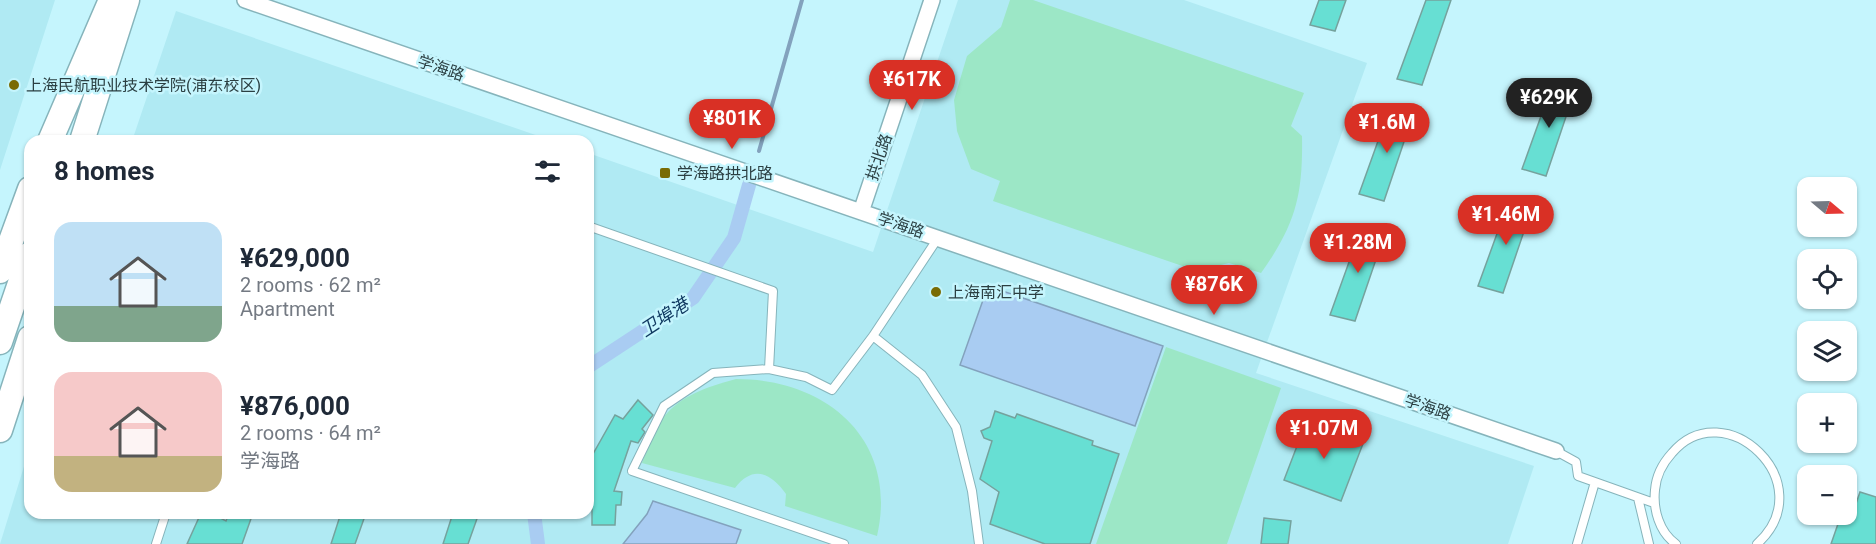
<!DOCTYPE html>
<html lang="en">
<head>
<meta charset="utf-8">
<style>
  body { margin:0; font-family:Roboto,"Noto Sans SC",sans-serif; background:#f6f6f7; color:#1f2937; height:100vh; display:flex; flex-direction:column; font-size:22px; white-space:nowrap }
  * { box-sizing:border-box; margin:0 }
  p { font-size:20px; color:#747a83 }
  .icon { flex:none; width:33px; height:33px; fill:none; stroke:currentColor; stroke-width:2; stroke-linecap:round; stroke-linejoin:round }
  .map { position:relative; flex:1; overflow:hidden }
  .drawer { position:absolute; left:24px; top:135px; width:570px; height:384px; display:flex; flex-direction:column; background:#fff; border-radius:18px; box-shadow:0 2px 4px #0004 }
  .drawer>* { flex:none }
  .needle { width:39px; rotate:109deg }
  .controls { position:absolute; left:1797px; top:177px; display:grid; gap:12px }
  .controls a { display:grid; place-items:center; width:60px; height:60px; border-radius:12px; background:#fff; box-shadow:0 2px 4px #0004; font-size:30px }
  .price { position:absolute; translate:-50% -51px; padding:0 14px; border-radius:21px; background:#d93025; color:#fff; font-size:20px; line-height:39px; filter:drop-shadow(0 2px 3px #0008) }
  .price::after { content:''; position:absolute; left:50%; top:36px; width:18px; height:14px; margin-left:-9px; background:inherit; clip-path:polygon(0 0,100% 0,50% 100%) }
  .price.active { background:#222; color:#fff }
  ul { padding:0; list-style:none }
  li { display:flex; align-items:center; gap:18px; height:150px; padding:0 30px }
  li span { display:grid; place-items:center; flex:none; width:168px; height:120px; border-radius:18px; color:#555 }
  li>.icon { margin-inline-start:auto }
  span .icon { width:72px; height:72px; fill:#fffc; stroke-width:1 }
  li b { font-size:26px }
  h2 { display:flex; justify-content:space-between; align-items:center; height:72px; padding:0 30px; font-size:26px }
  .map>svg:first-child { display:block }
</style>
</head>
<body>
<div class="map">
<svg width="1876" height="544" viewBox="0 0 1876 544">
  <rect width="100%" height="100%" fill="#c5f5fd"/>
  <!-- built -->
  <path fill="#b0eaf3" d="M 0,0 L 55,0 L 0,170 Z
    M 958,0 L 1184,0 L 1367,63 L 1256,373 L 1534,466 L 1508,544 L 0,544 L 30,447 L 30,513 L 588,513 L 588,153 L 873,252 Z
    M 176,11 L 553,141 L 132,141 Z"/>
  <!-- green -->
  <path fill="#9ce7c6" d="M 1010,0 L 1033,0 L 1304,93 L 1291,126 L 1302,136 C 1303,195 1296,224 1261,273 L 1229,263 L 1197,271 L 993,201 L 1000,181 L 971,169 L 957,131 L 954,100 L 967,56 L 1001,27 Z
    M 1166,347 L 1281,388 L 1227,544 L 1096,544 Z
    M 736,379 C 827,379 899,440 877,536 L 785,506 L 786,494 C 771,473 753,464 735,488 L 642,463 C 648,446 655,425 668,412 C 685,394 713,385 736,379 Z"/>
  <!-- water -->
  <path fill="#a9ccf2" stroke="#83a2bd" stroke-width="1.5" d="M 988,286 L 1163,346 L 1135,426 L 960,365 Z
    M 653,501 L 741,530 L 736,544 L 623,544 L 647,514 Z"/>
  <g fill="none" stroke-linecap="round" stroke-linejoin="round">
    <!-- stream -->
    <path stroke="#83a2bd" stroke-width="4" d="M 759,151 L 802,0"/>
    <!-- canal -->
    <path stroke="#a9ccf2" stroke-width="14" d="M 588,367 L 693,298 L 734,238 L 749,185
      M 534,513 L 538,544"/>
  </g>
  <!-- building -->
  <path fill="#67dfd3" stroke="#75a29d" stroke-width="1.5" d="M 1319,0 L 1346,0 L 1335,31 L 1310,25 Z
    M 1426,0 L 1451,0 L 1422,85 L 1397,79 Z
    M 1554,80 L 1576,87 L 1546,176 L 1522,169 Z
    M 1391,105 L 1414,112 L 1384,201 L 1359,194 Z
    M 1510,198 L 1533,205 L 1503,293 L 1478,286 Z
    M 1362,226 L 1385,233 L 1355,321 L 1330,315 Z
    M 638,400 L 653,415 L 642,429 L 645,432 L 638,443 L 631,441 L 614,491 L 622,492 L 621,505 L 616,505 L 615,525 L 592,525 L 592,503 L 588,502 L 588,474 L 593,454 L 615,415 L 623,419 Z
    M 995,411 L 1015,418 L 1017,414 L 1093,441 L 1092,445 L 1119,454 L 1090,544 L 1045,544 L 990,524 L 999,492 L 980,479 L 992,441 L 984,438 L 981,431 L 990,427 Z
    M 1307,420 L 1364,441 L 1341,501 L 1284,480 Z
    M 1860,492 L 1876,497 L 1876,544 L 1831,544 L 1839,521 L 1849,524 Z
    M 201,513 L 211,513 L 226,521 L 229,513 L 253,513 L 242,544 L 187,544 Z
    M 341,513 L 366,513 L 355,544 L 331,544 Z
    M 453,513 L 479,513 L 468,544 L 443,544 Z
    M 1264,518 L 1291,521 L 1288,544 L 1261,544 Z"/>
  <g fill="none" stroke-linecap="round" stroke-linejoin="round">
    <defs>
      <path id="lane" d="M 333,141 L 344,141
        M 588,226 L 773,291 L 769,369
        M 873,336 L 922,375 L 956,427 L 972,491 L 979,544
        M 1556,451 L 1576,462 L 1578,476 L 1654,503
        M 1638,498 L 1649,544
        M 156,544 L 166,513
        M 844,544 L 632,471 L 664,406 L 713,373 L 769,369 L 806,377 L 832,390 L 873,336 L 938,238
        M 1577,544 L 1595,482
        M 1676,544 C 1659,532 1653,509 1655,490 C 1656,476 1662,464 1672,453 C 1724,391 1824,483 1757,544"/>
      <path id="street" d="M 245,0 L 1556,451
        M 861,212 L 932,0"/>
      <path id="primary" d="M 50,141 L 111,0
        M 82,141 L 127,0
        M 0,271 L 30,189
        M 0,342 L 30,254
        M 0,430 L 30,338"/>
    </defs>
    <!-- lane casing -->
    <use href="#lane" stroke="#86b4bb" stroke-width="10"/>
    <!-- street casing -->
    <use href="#street" stroke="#86b4bb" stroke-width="18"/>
    <!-- primary casing -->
    <use href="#primary" stroke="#86b4bb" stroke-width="27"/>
    <!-- lane -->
    <use href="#lane" stroke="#fff" stroke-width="8"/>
    <!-- street -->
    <use href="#street" stroke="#fff" stroke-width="15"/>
    <!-- primary -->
    <use href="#primary" stroke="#fff" stroke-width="24"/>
  </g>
  <!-- markers -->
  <g fill="#796b04" stroke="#c5f5fd" stroke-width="2">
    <circle cx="14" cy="85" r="6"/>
    <rect x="659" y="167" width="12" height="12" rx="3"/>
    <circle cx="936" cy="292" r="6"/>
  </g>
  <g text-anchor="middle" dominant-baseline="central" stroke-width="5" stroke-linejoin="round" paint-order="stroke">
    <!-- street labels -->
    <g font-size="16" fill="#2b3f42" stroke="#c5f5fd">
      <text transform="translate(441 68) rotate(19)">学海路</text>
      <text transform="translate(879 157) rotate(-71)">拱北路</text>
      <text transform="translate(901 225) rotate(19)">学海路</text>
      <text transform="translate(1428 407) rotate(19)">学海路</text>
    </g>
    <!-- poi labels -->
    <g font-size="16" fill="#2b3f42" stroke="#c5f5fd" text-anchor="start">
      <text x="26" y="85">上海民航职业技术学院(浦东校区)</text>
      <text x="677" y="173">学海路拱北路</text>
      <text x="948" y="292">上海南汇中学</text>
    </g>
    <!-- water labels -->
    <g font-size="18" font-style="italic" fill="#0e375f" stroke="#c5f5fd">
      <text transform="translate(664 317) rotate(-33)">卫埠港</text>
    </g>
  </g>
</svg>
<div class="controls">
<a><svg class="needle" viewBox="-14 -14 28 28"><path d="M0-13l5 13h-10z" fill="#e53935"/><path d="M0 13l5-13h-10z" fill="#747a83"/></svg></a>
<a><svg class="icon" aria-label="locate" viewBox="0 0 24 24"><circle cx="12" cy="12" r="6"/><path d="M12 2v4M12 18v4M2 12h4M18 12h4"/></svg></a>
<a><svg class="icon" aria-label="layers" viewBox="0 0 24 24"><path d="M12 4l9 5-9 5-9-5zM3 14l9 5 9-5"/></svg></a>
<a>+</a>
<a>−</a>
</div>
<b class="price" style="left:912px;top:111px">¥617K</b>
<b class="price active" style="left:1549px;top:129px">¥629K</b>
<b class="price" style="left:732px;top:150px">¥801K</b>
<b class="price" style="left:1387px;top:154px">¥1.6M</b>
<b class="price" style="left:1506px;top:246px">¥1.46M</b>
<b class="price" style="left:1358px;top:274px">¥1.28M</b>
<b class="price" style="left:1214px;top:316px">¥876K</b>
<b class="price" style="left:1324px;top:460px">¥1.07M</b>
<section class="drawer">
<h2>8 homes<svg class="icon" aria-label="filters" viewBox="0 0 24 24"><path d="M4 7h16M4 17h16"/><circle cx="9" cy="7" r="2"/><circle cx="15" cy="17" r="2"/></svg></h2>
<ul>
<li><span style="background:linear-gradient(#bfe0f5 70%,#7fa58c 0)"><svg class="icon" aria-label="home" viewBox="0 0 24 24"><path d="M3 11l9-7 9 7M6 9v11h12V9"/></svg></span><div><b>¥629,000</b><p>2 rooms · 62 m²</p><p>Apartment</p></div></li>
<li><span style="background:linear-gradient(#f6c9c9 70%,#c2b280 0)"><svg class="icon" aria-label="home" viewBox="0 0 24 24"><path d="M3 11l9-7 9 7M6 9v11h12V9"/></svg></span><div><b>¥876,000</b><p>2 rooms · 64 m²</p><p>学海路</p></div></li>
</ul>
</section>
</div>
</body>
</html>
